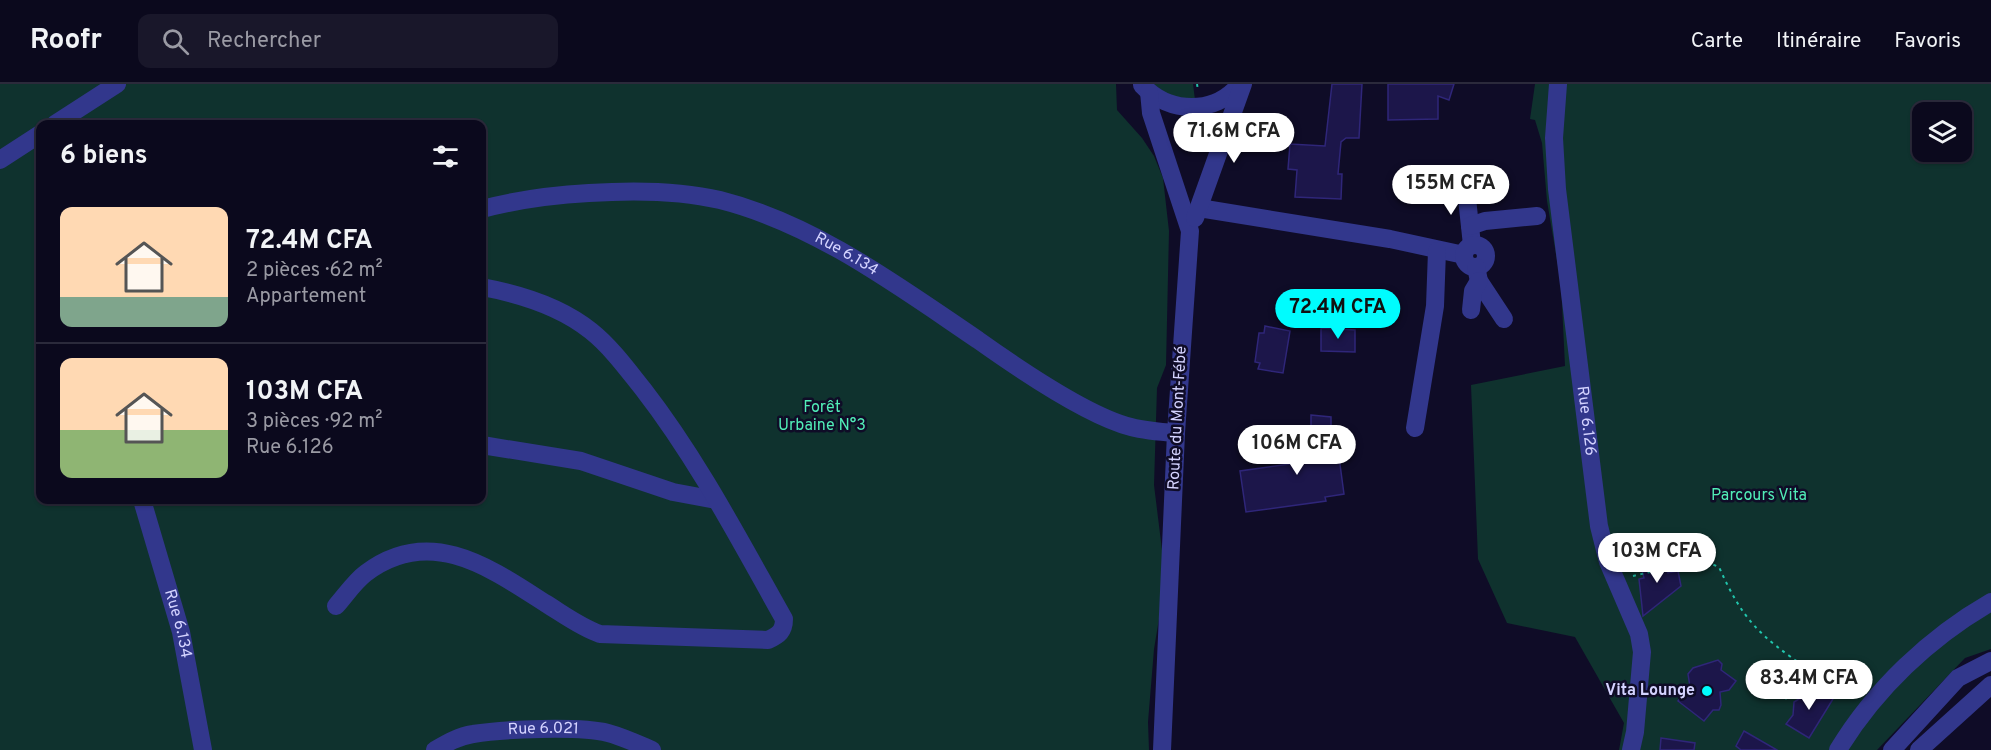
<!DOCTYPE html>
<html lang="fr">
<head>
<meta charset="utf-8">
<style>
  body { margin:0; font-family:Overpass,sans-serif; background:#19172a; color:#f1f3f6; height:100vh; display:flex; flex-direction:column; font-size:22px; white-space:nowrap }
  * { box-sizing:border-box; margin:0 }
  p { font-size:20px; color:#9a9aa4 }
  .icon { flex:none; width:33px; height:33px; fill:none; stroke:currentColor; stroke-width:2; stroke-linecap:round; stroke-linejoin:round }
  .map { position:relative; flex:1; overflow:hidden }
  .drawer { position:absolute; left:36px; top:36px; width:450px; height:384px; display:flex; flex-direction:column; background:#0b091d; border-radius:12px; box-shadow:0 2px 4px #0004,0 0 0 2px #2b2a3b }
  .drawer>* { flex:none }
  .controls { position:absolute; left:1912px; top:18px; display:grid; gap:12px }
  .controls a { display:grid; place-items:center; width:60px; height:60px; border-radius:12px; background:#0b091d; box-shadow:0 2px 4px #0004,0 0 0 2px #2b2a3b; font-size:30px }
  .price { position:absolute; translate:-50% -51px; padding:0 14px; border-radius:21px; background:#fff; color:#222; font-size:20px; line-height:39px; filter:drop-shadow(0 2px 3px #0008) }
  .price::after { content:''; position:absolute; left:50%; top:36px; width:18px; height:14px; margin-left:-9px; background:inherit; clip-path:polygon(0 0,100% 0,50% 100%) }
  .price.on { background:#00fcfe; color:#111 }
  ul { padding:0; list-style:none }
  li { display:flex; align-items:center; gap:18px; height:150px; padding:0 24px }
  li+li { border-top:2px solid #2b2a3b }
  li span { display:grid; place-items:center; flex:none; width:168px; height:120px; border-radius:12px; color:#555 }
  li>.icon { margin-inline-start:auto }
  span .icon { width:72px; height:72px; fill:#fffc; stroke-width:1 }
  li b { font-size:26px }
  h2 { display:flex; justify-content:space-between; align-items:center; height:72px; padding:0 24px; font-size:26px }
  header { display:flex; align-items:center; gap:36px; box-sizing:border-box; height:84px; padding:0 30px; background:#0b091d; border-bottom:2px solid #2b2a3b }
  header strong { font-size:28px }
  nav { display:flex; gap:33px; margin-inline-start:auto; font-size:21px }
  .search { width:420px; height:54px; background:#19172a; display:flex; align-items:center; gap:15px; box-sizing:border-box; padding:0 21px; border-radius:12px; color:#9a9aa4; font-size:22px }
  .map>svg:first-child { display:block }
</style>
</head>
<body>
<header>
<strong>Roofr</strong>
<div class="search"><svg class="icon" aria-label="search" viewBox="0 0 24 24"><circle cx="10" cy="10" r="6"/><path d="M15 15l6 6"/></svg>Rechercher</div>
<nav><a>Carte</a><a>Itinéraire</a><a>Favoris</a></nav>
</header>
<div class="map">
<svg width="1991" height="666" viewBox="0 0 1991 666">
  <rect width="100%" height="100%" fill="#0f0c27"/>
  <!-- green -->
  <path fill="#0f322e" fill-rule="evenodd" d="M 0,0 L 1116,0 L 1117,26 L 1142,54 L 1154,72 L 1163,94 L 1169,147 L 1166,281 L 1157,304 L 1154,401 L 1163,474 L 1160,529 L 1154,565 L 1148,638 L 1149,666 L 0,666 ZM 40,40 L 482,40 L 482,416 L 40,416 Z
    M 1153,0 L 1193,0 L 1195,16 L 1170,12 Z
    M 1535,0 L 1991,0 L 1991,565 L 1965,574 L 1877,666 L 1619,666 L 1624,639 L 1575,553 L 1507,539 L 1478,475 L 1471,301 L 1565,282 L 1561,200 L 1547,117 L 1542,59 L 1535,36 L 1530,35 ZM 1923,28 L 1962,28 L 1962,68 L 1923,68 Z"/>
  <!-- building -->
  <path fill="#1c164a" stroke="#2f2679" stroke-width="1.5" d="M 1332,0 L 1362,0 L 1359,54 L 1346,54 L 1341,58 L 1338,90 L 1342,90 L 1341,115 L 1295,113 L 1297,86 L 1288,85 L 1290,60 L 1325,62 Z
    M 1388,0 L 1454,0 L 1449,16 L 1438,12 L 1438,35 L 1388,36 Z
    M 1265,242 L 1290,247 L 1283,289 L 1258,285 L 1260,279 L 1255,278 L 1259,249 L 1264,249 Z
    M 1321,244 L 1355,246 L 1355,268 L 1321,267 Z
    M 1311,331 L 1331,333 L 1331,374 L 1339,373 L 1344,410 L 1325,413 L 1326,417 L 1246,428 L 1240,387 L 1311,377 Z
    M 1663,474 L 1668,489 L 1678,487 L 1681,502 L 1643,532 L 1639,495 L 1644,494 L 1640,479 Z
    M 1718,576 L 1722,580 L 1721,586 L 1736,597 L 1729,606 L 1720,608 L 1721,621 L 1719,626 L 1713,626 L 1704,637 L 1678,617 L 1690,603 L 1688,590 L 1693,584 Z
    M 1811,601 L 1833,615 L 1809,654 L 1786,640 L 1793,631 L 1794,618 L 1804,612 Z
    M 1744,647 L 1777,666 L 1741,666 L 1736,662 Z
    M 1661,654 L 1695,659 L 1694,666 L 1660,666 Z"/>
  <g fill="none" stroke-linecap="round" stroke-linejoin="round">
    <!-- path -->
    <path stroke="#21c5ac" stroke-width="2" stroke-dasharray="3 4.5" stroke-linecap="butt" d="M 1197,0 L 1198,6
      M 1683,454 L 1687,470 L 1719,483 C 1743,537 1760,552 1808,585 L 1803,600 L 1783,617
      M 1618,455 L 1633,451
      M 1633,492 L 1672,483 L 1677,476 L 1687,470"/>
    <!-- minor -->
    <g stroke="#32378c" stroke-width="18">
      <path id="s1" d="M 1558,0 L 1554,54 L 1557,105 L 1599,442 L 1608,478 L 1639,550 L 1642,568 L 1635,648 L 1631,666"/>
      <path d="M 1142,1 C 1169,30 1215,31 1240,0"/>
      <path d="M 1149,8 L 1151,29 L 1190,147 L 1176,349 L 1162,666"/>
      <path d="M 55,40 L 117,0"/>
      <path d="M 0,76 L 40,50"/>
      <path d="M 1437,96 L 1458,99 L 1466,105 L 1472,161"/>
      <path d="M 1199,124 L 1390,155 L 1464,171"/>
      <path id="s2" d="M 482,125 C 516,116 553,111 589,109 C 633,106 677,106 720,116 C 815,140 898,202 978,256 C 1016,283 1087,332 1131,343 C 1146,347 1161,348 1176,349"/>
      <path d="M 1195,134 L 1243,0"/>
      <path d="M 1470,142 L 1485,137 L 1537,132"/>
      <circle cx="1475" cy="172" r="11"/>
      <path d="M 1476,183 L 1479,197 L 1504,235"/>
      <path d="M 1471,226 L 1473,207 L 1479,197"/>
      <path d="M 1415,344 L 1435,222 L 1437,167"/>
      <path d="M 482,361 L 581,377 L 673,408 L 716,416"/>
      <path id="s3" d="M 142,416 L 181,548 L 203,666"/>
      <path d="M 336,522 C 345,512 355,497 366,489 C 430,441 489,483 545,519 C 563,530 580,543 600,550 L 768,556 C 779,551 784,547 784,535 C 740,457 698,376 643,305 C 627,285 611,263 591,247 C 560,222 520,210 482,203"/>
      <path id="s4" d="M 435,666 C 447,659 459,652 473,650 C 503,645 580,642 608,649 C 623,653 638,660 652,666"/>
      <path d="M 1838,666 C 1875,605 1930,553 1991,518"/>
      <path d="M 1892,666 L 1958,594 L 1991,577"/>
      <path d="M 1919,666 L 1991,601"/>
    </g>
  </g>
  <!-- markers -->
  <circle fill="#00fcfe" stroke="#0f0c27" stroke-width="2" cx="1707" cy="607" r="6"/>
  <g text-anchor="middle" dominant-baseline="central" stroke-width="5" stroke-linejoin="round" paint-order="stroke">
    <!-- street labels -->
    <g font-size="16" fill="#d4d3ff" stroke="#0f0c27">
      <text stroke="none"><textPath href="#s2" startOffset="378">Rue 6.134</textPath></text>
      <text transform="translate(1178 334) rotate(-87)">Route du Mont-Fébé</text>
      <text stroke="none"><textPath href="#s1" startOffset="339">Rue 6.126</textPath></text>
      <text stroke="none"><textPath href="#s3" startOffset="129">Rue 6.134</textPath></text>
      <text stroke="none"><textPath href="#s4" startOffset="112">Rue 6.021</textPath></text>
    </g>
    <!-- park labels -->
    <g font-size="16" fill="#51edb7" stroke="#0f0c27">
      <text x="822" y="324">Forêt<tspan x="822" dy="18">Urbaine N°3</tspan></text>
      <text x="1759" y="412">Parcours Vita</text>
    </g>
    <!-- poi labels -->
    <g font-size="16" font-weight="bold" fill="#d4d3ff" stroke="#0f0c27" text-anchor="end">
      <text x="1695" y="607">Vita Lounge</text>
    </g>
  </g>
</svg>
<div class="controls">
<a><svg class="icon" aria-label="layers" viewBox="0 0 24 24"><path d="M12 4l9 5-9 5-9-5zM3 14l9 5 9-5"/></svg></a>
</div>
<b class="price" style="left:1234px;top:80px">71.6M CFA</b>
<b class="price" style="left:1451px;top:132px">155M CFA</b>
<b class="price on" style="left:1338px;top:256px">72.4M CFA</b>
<b class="price" style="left:1297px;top:392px">106M CFA</b>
<b class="price" style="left:1657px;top:500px">103M CFA</b>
<b class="price" style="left:1809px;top:627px">83.4M CFA</b>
<section class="drawer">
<h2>6 biens<svg class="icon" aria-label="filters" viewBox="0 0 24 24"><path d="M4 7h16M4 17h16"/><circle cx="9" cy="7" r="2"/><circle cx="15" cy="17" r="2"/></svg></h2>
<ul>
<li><span style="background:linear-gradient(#ffd9b3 75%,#7fa58c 0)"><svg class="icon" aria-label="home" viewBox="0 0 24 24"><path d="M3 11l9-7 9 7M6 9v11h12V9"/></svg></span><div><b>72.4M CFA</b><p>2 pièces · 62 m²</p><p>Appartement</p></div></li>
<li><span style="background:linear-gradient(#ffd9b3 60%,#8fb573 0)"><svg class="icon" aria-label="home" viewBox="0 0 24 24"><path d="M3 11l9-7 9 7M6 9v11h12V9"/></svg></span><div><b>103M CFA</b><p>3 pièces · 92 m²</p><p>Rue 6.126</p></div></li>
</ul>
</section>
</div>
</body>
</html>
